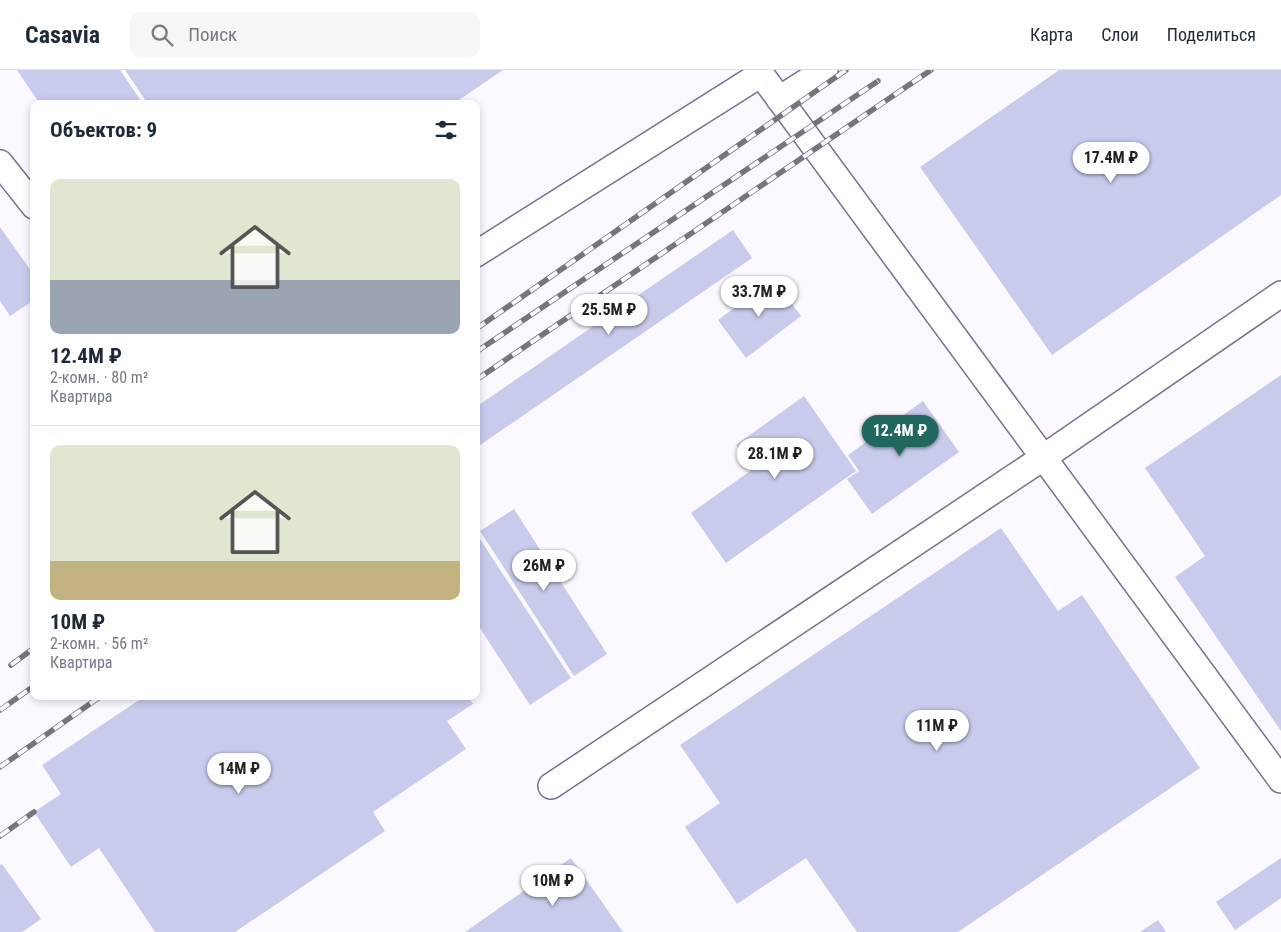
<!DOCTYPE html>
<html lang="ru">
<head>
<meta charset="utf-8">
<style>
  body { margin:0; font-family:"Roboto Condensed",sans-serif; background:#f6f6f7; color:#1f2937; height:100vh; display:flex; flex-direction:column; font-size:19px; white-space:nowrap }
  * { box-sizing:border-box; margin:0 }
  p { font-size:16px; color:#747a83 }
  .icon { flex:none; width:28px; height:28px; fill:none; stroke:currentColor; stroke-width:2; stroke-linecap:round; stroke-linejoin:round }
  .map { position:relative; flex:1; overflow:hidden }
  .sheet { position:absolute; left:30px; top:30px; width:450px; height:600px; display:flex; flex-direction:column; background:#fff; border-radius:10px; box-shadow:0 2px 8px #0003 }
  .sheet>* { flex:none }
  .price { position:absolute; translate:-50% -42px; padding:0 11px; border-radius:18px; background:#fff; color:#222; font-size:16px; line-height:32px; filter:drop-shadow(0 1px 2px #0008) }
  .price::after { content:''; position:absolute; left:50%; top:30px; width:15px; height:11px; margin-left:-8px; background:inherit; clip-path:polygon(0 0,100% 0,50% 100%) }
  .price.current { background:#20685d; color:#fff }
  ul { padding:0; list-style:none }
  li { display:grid; align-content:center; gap:10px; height:265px; padding:0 20px }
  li+li { border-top:1px solid #e0e1e3 }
  li span { display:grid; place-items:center; height:155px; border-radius:10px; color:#555 }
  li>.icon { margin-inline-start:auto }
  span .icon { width:90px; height:90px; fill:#fffc; stroke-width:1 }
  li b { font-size:21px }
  h2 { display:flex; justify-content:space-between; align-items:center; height:60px; padding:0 20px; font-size:21px }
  header { display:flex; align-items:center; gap:30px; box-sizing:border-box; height:70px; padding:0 25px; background:#fff; border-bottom:1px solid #e0e1e3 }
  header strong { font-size:24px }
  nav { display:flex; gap:28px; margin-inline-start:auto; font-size:18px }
  .search { width:350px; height:45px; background:#f6f6f7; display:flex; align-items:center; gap:12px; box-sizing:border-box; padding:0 18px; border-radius:10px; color:#747a83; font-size:19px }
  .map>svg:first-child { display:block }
</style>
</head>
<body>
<header>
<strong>Casavia</strong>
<div class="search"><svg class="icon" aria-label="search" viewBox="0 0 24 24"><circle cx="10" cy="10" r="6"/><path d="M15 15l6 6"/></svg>Поиск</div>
<nav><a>Карта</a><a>Слои</a><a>Поделиться</a></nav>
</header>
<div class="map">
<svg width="1281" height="862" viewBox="0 0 1281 862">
  <rect width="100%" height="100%" fill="#fbf8ff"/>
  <!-- building -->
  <path fill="#c9cbed" d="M 17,0 L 120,0 L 143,34 L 40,34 Z
    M 125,0 L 503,0 L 453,34 L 148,34 Z
    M 1059,0 L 1281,0 L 1281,125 L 1052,285 L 920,97 Z
    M 0,157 L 34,205 L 34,230 L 10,246 L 0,231 Z
    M 733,160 L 752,188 L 476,378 L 476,337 Z
    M 773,209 L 801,246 L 746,288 L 718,250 Z
    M 1281,305 L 1281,661 L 1175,507 L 1205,486 L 1145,398 Z
    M 804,326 L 856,401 L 726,493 L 691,443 L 753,399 L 736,375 Z
    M 923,331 L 959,382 L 872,444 L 847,409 L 859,401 L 848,385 Z
    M 514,439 L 607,584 L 574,606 L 480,461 Z
    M 1001,458 L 1058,541 L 1082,525 L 1200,698 L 958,862 L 857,862 L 806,788 L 737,834 L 685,757 L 720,733 L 680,675 Z
    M 476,463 L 571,608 L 530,635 L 476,552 Z
    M 145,626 L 468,626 L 473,634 L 447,651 L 466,679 L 373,742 L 385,761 L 235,862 L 155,862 L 99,778 L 71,797 L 34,742 L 61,724 L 42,695 Z
    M 571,788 L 623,862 L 465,862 Z
    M 1281,788 L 1281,828 L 1235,860 L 1216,832 Z
    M 2,794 L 41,849 L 22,862 L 0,862 L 0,795 Z
    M 1158,850 L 1166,862 L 1140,862 Z"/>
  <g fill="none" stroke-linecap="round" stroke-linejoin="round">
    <defs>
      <path id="minor" d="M 758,0 L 1281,710
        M 779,29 L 825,0
        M 0,93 L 34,136
        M 476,184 L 761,4
        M 551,716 L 1044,387 L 1281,224"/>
    </defs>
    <!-- minor casing -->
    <use href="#minor" stroke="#7e6e8b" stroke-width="28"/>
    <!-- minor -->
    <use href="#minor" stroke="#fff" stroke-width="25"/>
    <defs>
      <path id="rail" d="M 476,259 L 846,0
        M 476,282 L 878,11
        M 476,310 L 931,0
        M 11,595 L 34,578
        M 0,640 L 34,616
        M 0,697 L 101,626
        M 0,766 L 34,742"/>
    </defs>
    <!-- rail casing -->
    <use href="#rail" stroke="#78737d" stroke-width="5.5"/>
    <!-- rail -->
    <use href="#rail" stroke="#fbf8ff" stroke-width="4" stroke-dasharray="11" stroke-linecap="butt"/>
  </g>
</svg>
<b class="price" style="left:1111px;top:114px">17.4M ₽</b>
<b class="price" style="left:759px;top:248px">33.7M ₽</b>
<b class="price" style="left:609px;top:266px">25.5M ₽</b>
<b class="price current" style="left:900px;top:387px">12.4M ₽</b>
<b class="price" style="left:775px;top:410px">28.1M ₽</b>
<b class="price" style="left:544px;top:522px">26M ₽</b>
<b class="price" style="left:937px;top:682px">11M ₽</b>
<b class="price" style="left:239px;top:725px">14M ₽</b>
<b class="price" style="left:553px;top:837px">10M ₽</b>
<section class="sheet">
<h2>Объектов: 9<svg class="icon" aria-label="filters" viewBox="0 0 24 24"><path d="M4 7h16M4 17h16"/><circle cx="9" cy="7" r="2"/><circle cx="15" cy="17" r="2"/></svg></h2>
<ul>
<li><span style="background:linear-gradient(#dfe7d0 65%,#9aa5b1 0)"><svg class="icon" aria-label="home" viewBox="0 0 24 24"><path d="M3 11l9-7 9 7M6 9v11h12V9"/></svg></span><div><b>12.4M ₽</b><p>2-комн. · 80 m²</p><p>Квартира</p></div></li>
<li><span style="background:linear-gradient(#dfe7d0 75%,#c2b280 0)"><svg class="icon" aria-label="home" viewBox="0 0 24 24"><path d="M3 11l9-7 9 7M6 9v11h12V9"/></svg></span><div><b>10M ₽</b><p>2-комн. · 56 m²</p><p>Квартира</p></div></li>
</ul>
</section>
</div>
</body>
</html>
